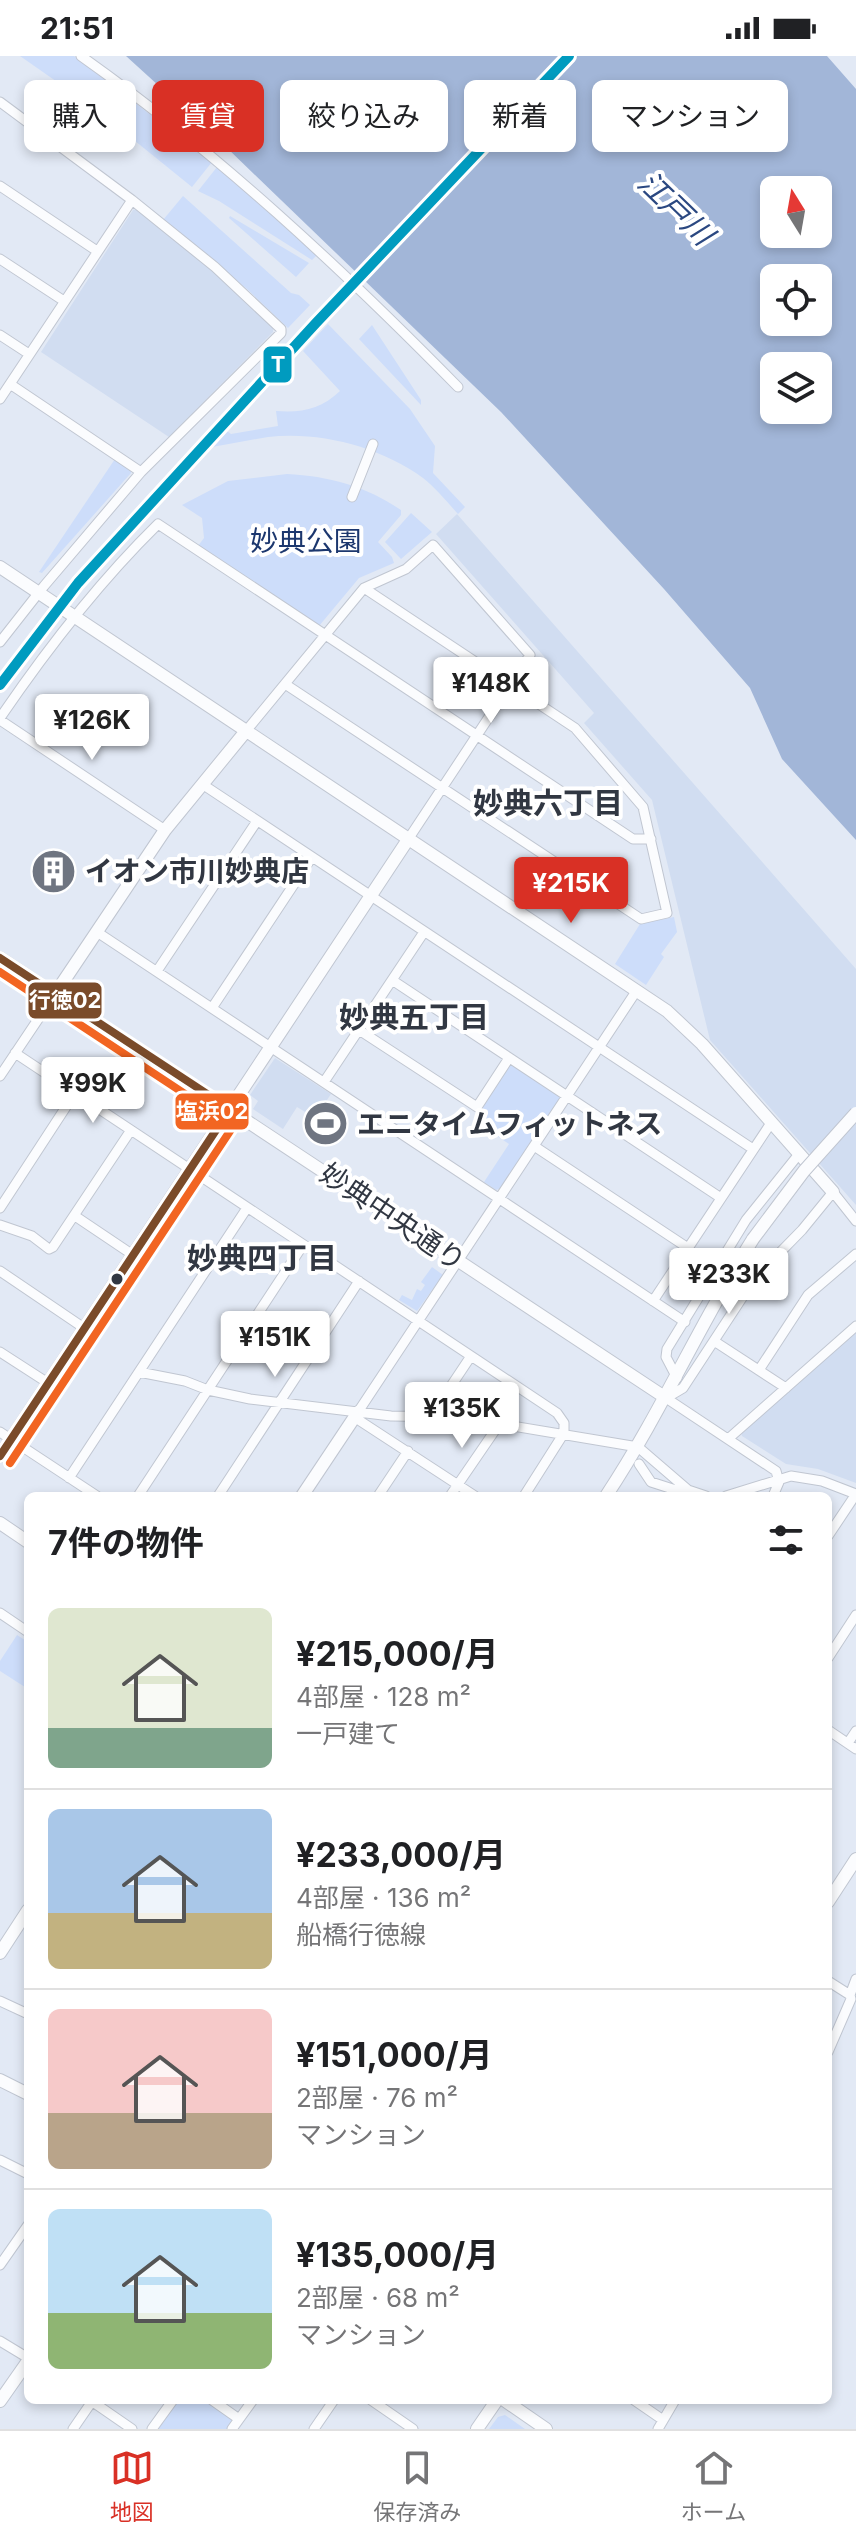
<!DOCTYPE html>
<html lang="ja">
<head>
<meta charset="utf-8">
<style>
  body { margin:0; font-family:Inter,"Noto Sans JP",sans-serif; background:#f2f2f2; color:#202124; height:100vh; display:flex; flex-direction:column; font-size:30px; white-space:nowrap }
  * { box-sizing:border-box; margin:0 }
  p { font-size:26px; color:#757577 }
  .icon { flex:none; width:44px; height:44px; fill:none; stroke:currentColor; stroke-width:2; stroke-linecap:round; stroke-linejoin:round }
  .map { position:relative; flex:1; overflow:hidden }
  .details { position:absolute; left:24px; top:1436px; width:808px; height:912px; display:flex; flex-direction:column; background:#fff; border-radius:12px; box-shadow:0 4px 12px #0003 }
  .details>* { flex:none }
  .guide { position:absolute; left:24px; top:24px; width:808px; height:72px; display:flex; gap:16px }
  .needle { width:52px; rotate:349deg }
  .fabs { position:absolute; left:760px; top:120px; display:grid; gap:16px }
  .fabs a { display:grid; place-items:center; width:72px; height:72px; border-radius:12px; background:#fff; box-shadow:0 4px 12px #0003; font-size:40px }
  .price { position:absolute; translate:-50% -68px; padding:0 18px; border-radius:8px; background:#fff; color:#222; font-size:26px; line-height:52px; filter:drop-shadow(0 2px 4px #0008) }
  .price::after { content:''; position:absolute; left:50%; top:48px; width:24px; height:18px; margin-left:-12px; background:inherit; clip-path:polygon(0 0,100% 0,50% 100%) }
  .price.on { background:#d93025; color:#fff }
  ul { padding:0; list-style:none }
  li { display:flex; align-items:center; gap:24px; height:200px; padding:0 24px }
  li+li { border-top:2px solid #e0e0e0 }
  li span { display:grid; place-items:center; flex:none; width:224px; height:160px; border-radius:12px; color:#555 }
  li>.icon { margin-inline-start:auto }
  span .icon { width:96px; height:96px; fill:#fffc; stroke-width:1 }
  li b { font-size:34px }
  h2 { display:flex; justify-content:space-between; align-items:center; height:96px; padding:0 24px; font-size:34px }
  .pill { padding:0 28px; border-radius:12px; background:#fff; box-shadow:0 4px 12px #0003; font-size:28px; line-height:72px }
  .pill.on { background:#d93025; color:#fff }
  .status { display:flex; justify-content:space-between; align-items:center; height:56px; padding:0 40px; background:#fff; direction:ltr }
  .status svg { height:22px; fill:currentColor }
  .menu { display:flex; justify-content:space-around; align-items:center; height:112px; border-top:2px solid #e0e0e0; background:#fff; font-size:22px; color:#757577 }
  .menu a { display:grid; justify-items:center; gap:4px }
  .menu .on { color:#d93025 }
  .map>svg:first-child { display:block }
</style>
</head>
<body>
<div class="status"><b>21:51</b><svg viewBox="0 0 49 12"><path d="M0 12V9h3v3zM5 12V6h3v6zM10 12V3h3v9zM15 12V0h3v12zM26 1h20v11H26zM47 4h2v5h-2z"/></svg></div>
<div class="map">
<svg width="856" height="2373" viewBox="0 0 856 2373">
  <rect width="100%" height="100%" fill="#e2e9f5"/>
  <!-- built -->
  <path fill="#d1ddf1" d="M 137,153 L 234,233 L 273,269 L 273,276 L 169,381 L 41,296 L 133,154 Z
    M 457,458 L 856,913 L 856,1149 L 710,984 L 652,744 L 584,667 L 594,657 L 436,478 Z
    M 275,1002 L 331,1038 L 315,1062 L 297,1051 L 283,1073 L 253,1053 L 258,1045 L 250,1039 Z
    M 856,1276 L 856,1427 L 818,1413 L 786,1408 L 742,1380 L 741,1376 Z"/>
  <!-- green -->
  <path fill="#cdddfa" d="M 20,0 L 74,0 L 212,106 L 192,131 L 93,51 Z
    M 217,111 L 317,199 L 312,204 L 219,145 L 198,135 Z
    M 183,140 L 291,237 L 299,239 L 310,249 L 288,272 L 247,233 L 163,164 Z
    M 230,160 L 309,207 L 296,221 L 229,162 Z
    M 328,268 L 410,353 L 435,390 L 433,417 L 465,451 L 458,458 C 447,446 436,432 423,422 C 381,391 320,375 268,381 C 249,384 231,388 212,391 L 227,375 L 231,378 L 278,370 L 276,355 C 302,357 321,353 340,335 L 303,295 Z
    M 372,269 L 421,344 L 421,349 L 359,283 Z
    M 115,403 L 131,412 L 131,417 L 42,517 L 39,516 Z
    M 287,418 C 328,420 366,430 401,454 L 401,459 L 378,486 L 392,501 L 394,507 L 359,522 L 319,570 L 198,490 L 204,482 L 202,462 L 182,449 L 228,425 Z
    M 411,457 L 432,476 L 401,503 L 385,486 Z
    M 674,861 L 677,876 L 661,898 L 664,901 L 646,929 L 615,908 L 640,868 Z
    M 513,1008 L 559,1040 L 560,1044 L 501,1132 L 496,1134 L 484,1126 L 509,1088 L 473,1064 L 508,1009 Z
    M 432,1211 L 443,1219 L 417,1255 L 399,1244 L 402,1239 L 412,1244 L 417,1233 L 421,1235 L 425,1229 L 421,1226 Z
    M 17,1579 L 28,1586 L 28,1633 L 0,1615 L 0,1605 Z
    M 176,2344 L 208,2344 L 231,2360 L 232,2366 L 228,2373 L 156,2373 Z
    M 505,2359 L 525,2373 L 489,2373 L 498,2361 Z"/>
  <!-- water -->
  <path fill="#a2b6d8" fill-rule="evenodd" d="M 126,0 L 827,0 L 856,33 L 856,784 L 782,703 L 750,632 L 664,533 L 501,356 L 225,90 ZM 774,134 L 818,134 L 818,178 L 774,178 ZM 774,222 L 818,222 L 818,266 L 774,266 ZM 774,310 L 818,310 L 818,354 L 774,354 Z"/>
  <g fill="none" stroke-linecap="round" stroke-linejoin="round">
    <defs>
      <path id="street" d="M 81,0 C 218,97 341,212 458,331
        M 0,46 L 132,144 L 215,211 L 281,273 L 281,277 L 141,416 L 44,530 L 0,586
        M 0,130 L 97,195
        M 0,203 L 64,245
        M 0,279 L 29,298
        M 10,328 L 141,416
        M 0,343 L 132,144
        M 352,441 L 373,388
        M 285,628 L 641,863 L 667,857 L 643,751 L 575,672 L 364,532
        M 0,662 C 47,593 98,527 158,468 L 633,783 L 651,783
        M 0,664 L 165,774
        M 246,675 L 364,532 L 406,513 L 433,489 L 530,599 L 409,782
        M 202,728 L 753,1093
        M 97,876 L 685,1266
        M 157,915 L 257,765
        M 392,924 L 721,1142
        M 212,952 L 312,801
        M 359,974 L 477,1051 L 509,1002
        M 15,997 L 557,1357 L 564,1367 L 564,1377 L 524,1440
        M 0,1020 L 55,938
        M 324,1026 L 424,876
        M 534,1090 L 688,1192
        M 0,1152 L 75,1037
        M 75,1160 L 133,1199
        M 0,1169 L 32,1180 L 49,1193 L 53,1191 L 131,1074
        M 0,1215 L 84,1272
        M 653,1245 L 771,1067
        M 714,1285 L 786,1332
        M 0,1296 L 48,1327
        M 759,1314 L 808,1239 L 856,1198
        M 139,1316 L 185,1325 L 208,1334 L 250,1343 L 391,1360 L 459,1361 L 638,1391 L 688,1434 L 706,1440
        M 677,1322 L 666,1301 L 667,1293 L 746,1164 L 799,1098
        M 358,1356 L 637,934
        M 431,1360 L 471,1300
        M 354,1361 L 475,1440
        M 0,1376 L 97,1440
        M 728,1383 L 856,1270
        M 639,1408 L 651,1426 L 682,1436 L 688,1434
        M 69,1422 L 247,1152
        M 138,1440 L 303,1189
        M 218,1440 L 359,1225
        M 378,1440 L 408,1395
        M 450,1440 L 500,1367
        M 726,1440 L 791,1420 L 822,1425 L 856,1438
        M 773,1440 L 779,1426 L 776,1415 L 666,1342 L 683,1332 L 755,1222 L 802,1174 L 833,1136 L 856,1165
        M 828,1480 L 856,1438
        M 0,1557 L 28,1576
        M 828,1602 L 856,1559
        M 828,1674 L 856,1693
        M 848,1687 L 856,1675
        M 828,1925 L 850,1939
        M 0,1945 L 28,1958
        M 828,1996 L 851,1943 L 850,1939 L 856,1923
        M 0,2104 L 28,2118
        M 0,2209 L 28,2169
        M 0,2285 L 28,2302
        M 90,2344 L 132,2373
        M 212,2344 L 239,2363
        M 371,2344 L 413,2373
        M 634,2344 L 663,2364
        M 73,2373 L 93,2344
        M 152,2373 L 173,2344
        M 232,2373 L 253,2344
        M 314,2373 L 334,2344
        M 658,2373 L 675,2344"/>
      <path id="secondary" d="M 0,511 L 667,955 L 702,988 L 833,1136
        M 0,902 L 666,1342
        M 55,938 L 165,774 L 246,675
        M 0,1400 L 409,782
        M 302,1440 L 358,1356
        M 606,1440 C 661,1357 700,1267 753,1183
        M 0,1467 L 28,1486
        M 828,1846 L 856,1803
        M 0,1897 L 28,1854
        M 0,2024 L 28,2038
        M 504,2344 L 546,2373
        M 0,2345 L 28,2305
        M 477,2373 L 497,2344"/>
    </defs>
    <!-- street casing -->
    <use href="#street" stroke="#c0c6d1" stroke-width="11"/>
    <!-- secondary casing -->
    <use href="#secondary" stroke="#c0c6d1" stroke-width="14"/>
    <!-- street -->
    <use href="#street" stroke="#fbfcfe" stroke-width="9"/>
    <!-- secondary -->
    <use href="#secondary" stroke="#fbfcfe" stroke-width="12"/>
    <defs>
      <path id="secondary-bridge" d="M 753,1183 L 804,1115 L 856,1057"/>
    </defs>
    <!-- secondary-bridge casing -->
    <use href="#secondary-bridge" stroke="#c0c6d1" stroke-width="14" stroke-linecap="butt"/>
    <!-- secondary-bridge -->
    <use href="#secondary-bridge" stroke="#fbfcfe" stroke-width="12"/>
    <defs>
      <path id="bus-1" d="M 0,902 L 230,1053
        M 0,1400 L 230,1053"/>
      <path id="bus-2" d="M 0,916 L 223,1063
        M 10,1407 L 240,1060"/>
    </defs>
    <!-- bus-1 casing -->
    <use href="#bus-1" stroke="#fff" stroke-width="14"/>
    <!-- bus-2 casing -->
    <use href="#bus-2" stroke="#fff" stroke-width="14"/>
    <!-- bus-1 -->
    <use href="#bus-1" stroke="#7a4b2a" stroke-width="8"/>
    <!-- bus-2 -->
    <use href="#bus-2" stroke="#f26522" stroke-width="8"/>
    <defs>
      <path id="metro-1" d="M 0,629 L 78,527 L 316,267 L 569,0"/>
    </defs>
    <!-- metro-1 casing -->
    <use href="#metro-1" stroke="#fff" stroke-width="16"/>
    <!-- metro-1 -->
    <use href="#metro-1" stroke="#009bbf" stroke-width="10"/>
  </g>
  <!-- icons -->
  <defs>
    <symbol id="building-disc" viewBox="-11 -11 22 22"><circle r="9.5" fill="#6f7581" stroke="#fff"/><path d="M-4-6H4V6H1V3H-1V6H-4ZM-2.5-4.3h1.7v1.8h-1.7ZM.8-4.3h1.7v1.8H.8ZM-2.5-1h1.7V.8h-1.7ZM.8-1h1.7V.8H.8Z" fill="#fff"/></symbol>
    <symbol id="stadium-disc" viewBox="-11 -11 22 22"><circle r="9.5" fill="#6f7581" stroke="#fff"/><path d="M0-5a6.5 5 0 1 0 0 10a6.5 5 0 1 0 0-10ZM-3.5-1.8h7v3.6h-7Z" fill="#fff"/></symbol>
  </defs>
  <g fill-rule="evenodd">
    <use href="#building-disc" x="28" y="790" width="51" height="51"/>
    <use href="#stadium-disc" x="300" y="1042" width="51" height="51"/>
  </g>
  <!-- markers -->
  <circle fill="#313742" stroke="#fff" stroke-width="3" cx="117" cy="1223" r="7"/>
  <g text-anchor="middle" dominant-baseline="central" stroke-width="8" stroke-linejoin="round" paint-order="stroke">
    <!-- park labels -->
    <g font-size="28" fill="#1c376e" stroke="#fff">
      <text x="306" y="485">妙典公園</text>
    </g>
    <!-- poi labels -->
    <g font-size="28" font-weight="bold" fill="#313742" stroke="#fff" text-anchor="start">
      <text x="85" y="815">イオン市川妙典店</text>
      <text x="357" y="1068">エニタイムフィットネス</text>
    </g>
    <!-- street labels -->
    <g font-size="28" fill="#313742" stroke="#fff">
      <text transform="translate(393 1161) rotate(34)">妙典中央通り</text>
    </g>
    <!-- water labels -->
    <g font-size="30" font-style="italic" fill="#2b4881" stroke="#fff">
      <text transform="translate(676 152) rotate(44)">江戸川</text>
    </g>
    <!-- neighbourhood labels -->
    <g font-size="30" font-weight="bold" fill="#313742" stroke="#fff">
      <text x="548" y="747">妙典六丁目</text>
      <text x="414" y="961">妙典五丁目</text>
      <text x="262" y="1202">妙典四丁目</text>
    </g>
  </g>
  <g stroke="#fff" stroke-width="3">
    <rect x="262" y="289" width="31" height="39" rx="8" fill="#009bbf"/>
    <rect x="27" y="925" width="76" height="39" rx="8" fill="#7a4b2a"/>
    <rect x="174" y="1036" width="76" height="39" rx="8" fill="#f26522"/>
  </g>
  <g font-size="22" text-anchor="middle" font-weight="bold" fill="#fff">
    <text x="278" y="316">T</text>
    <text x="65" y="952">行徳02</text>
    <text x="212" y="1063">塩浜02</text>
  </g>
</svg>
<div class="fabs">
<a><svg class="needle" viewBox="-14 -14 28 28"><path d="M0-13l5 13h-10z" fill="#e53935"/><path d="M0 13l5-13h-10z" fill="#757577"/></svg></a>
<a><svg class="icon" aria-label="locate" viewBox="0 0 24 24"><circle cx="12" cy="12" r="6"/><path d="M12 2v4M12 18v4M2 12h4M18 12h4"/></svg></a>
<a><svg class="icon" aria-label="layers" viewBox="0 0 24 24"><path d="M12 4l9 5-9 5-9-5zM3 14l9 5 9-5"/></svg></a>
</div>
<b class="price" style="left:491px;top:669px">¥148K</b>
<b class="price" style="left:92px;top:706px">¥126K</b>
<b class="price on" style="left:571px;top:869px">¥215K</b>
<b class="price" style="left:93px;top:1069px">¥99K</b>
<b class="price" style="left:729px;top:1260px">¥233K</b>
<b class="price" style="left:275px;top:1323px">¥151K</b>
<b class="price" style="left:462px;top:1394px">¥135K</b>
<div class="guide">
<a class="pill">購入</a>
<a class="pill on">賃貸</a>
<a class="pill">絞り込み</a>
<a class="pill">新着</a>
<a class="pill">マンション</a>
</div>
<section class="details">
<h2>7件の物件<svg class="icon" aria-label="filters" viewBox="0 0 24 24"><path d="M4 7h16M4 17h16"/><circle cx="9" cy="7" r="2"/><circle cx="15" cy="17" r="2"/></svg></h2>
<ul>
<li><span style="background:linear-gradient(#dfe7d0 75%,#7fa58c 0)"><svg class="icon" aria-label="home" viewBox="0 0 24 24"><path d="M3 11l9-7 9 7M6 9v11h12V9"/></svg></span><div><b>¥215,000/月</b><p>4部屋 · 128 m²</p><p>一戸建て</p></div></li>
<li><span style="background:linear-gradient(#a9c7e8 65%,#c2b280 0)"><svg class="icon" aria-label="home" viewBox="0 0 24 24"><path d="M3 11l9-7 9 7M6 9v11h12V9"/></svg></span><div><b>¥233,000/月</b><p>4部屋 · 136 m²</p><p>船橋行徳線</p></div></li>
<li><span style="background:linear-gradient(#f6c9c9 65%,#b9a48a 0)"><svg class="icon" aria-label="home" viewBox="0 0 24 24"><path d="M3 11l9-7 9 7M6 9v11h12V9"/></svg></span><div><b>¥151,000/月</b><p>2部屋 · 76 m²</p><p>マンション</p></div></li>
<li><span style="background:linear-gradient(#bfe0f5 65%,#8fb573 0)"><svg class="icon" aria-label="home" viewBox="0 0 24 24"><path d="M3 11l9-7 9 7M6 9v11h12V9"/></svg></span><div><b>¥135,000/月</b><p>2部屋 · 68 m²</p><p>マンション</p></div></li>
</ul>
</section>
</div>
<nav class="menu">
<a class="on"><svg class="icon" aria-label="map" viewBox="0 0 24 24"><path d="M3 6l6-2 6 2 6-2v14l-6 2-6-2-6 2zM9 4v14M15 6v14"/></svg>地図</a>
<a><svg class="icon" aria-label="saved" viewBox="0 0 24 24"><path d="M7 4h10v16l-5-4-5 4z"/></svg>保存済み</a>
<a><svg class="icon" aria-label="home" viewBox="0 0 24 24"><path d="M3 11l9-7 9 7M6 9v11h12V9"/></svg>ホーム</a>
</nav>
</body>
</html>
